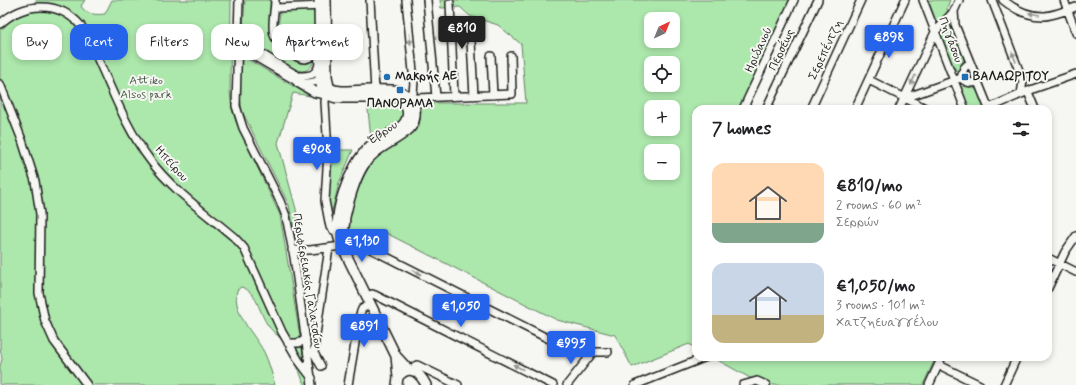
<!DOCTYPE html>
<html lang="en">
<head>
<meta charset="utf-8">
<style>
  body { margin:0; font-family:Mynerve,sans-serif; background:#f2f2f2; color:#202124; height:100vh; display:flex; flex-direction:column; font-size:15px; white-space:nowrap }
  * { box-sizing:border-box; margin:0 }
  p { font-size:13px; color:#757577 }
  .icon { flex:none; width:22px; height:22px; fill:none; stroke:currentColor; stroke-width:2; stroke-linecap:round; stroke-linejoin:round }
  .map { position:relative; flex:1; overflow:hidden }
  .side { position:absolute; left:692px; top:105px; width:360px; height:256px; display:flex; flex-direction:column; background:#fff; border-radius:12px; box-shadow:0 2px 6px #0003 }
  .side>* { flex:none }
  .banner { position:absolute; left:12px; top:24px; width:380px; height:36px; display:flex; gap:8px }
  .needle { width:26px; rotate:43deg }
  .controls { position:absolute; left:644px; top:12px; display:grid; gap:8px }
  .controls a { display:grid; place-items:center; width:36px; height:36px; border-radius:8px; background:#fff; box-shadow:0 2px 6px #0003; font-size:20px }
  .price { position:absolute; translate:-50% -34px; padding:0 9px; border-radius:4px; background:#2563eb; color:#fff; font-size:13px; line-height:26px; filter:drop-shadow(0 1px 2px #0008) }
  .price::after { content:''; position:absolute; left:50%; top:24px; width:12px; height:9px; margin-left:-6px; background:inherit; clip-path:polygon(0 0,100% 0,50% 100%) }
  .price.current { background:#222; color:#fff }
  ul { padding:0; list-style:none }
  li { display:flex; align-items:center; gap:12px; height:100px; padding:0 20px }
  li span { display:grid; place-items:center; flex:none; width:112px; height:80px; border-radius:12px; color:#555 }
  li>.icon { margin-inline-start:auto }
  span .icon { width:48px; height:48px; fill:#fffc; stroke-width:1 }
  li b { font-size:17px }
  h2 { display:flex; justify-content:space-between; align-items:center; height:48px; padding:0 20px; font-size:17px }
  .chip { padding:0 14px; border-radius:12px; background:#fff; box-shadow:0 2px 6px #0003; font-size:14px; line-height:36px }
  .chip.current { background:#2563eb; color:#fff }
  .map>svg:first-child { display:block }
</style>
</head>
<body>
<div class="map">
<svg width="1076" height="385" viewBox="0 0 1076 385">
  <rect width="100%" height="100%" fill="#f6f6f2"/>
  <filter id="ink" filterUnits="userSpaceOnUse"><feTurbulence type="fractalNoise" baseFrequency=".025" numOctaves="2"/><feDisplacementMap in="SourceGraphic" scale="8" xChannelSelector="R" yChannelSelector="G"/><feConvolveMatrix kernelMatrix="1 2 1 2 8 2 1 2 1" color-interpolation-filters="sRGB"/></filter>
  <g filter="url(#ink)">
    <!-- green -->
    <path fill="#ace7ac" stroke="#648264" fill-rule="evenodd" d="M 36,0 L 85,0 L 81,6 C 86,15 96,15 105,14 L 112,0 L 231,0 L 230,92 L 232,109 L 236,122 L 245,141 L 280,215 L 308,385 L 304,385 C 300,370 291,353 282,340 C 278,335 271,331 267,324 C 259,312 257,291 241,287 L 237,290 C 232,314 254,333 264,352 C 269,362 272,374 275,385 L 0,385 L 0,366 L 2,359 L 0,348 L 0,26 L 4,22 L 32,9 Z
      M 245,0 L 270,0 L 271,36 L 297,59 L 314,57 C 314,64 310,70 303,71 C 292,72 256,44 245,37 L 243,29 Z
      M 440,0 L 792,0 L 740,109 L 696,109 L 696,348 L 689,344 L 632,367 L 615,335 L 557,320 L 384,232 L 367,242 L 348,233 C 352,203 359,171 384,151 C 396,143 409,137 419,127 L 422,103 L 526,103 L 521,44 L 498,25 L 470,16 L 460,7 L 441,8 ZM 651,19 L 673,19 L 673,41 L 651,41 ZM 651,63 L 673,63 L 673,85 L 651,85 ZM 651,107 L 673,107 L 673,129 L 651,129 ZM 651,151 L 673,151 L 673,173 L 651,173 Z
      M 928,0 L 950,0 L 947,8 L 948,15 L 964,58 L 960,69 L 958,71 L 956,70 L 952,65 Z
      M 281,10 L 318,10 L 315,44 C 312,63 297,52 289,45 C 286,42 281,40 279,36 C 277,30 279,20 280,13 Z
      M 242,56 L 310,96 L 293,93 L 278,143 L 296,209 L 300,245 L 296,240 L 289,205 L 242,111 L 239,89 Z
      M 963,86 L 968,86 L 978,90 L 986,109 L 969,109 L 961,88 Z
      M 367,100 L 396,101 L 405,112 L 402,119 L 371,139 Z
      M 330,150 L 353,150 L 339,183 L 331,215 L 328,205 Z
      M 712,357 L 936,357 L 923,385 L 769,385 L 752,379 Z"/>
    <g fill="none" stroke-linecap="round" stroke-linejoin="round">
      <defs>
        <path id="minor" d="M 239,0 L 236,106 L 243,128 L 280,201 L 286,216 L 294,257 L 312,385
          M 275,0 C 275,11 271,24 274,35 C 276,43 297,60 305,59 C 312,58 316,52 320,47
          M 370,0 L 375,91
          M 427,0 L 436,97
          M 923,0 L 965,109
          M 992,0 L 1023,81 L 1021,94
          M 1003,0 C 1014,9 1028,16 1043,16 C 1052,16 1067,10 1076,7
          M 1064,0 L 1076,33
          M 450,3 L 454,96
          M 275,8 L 324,6
          M 954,11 L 955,25 L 989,109
          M 470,23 L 474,96
          M 0,24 C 24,2 59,0 81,26 C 90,37 94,51 100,64 C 115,97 128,131 150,160 C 172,190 207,214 235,238 L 244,248 L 282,332 L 299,361 L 312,378
          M 237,39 L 298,76 C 311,76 315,76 320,63
          M 237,46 L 298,82 C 307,84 315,83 324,78
          M 491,56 L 493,95
          M 970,62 L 964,68 L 961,78 C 966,83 971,84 978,82
          M 869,80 L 927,109
          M 0,84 L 22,140 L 35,181 L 40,214 L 39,293 L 45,321 L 54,341 L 87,385
          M 1028,92 L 1035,109
          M 326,94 L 325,102 L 328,152 L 325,201 L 330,227 L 333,230 L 337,231
          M 406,95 L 413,93 L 414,82 L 406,0
          M 417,98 L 512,94 L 511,56
          M 905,98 L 961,78
          M 989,108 L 1033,89 L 1076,74
          M 743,109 L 794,0
          M 766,109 L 818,0
          M 811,109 L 861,0
          M 855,109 L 905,0
          M 899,109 L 935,32 L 954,11 L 959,0
          M 344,237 L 345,236 L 547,338 C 552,340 558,343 563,343 C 574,345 583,343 591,352
          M 292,250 L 310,250 L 342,246
          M 1048,258 L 1076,272
          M 1048,288 L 1065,252 L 1076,236
          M 366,296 L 372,294 L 375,295 L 553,385
          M 288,343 L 299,343 L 306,339
          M 591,352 L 608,352
          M 939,365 L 980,385
          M 321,366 L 314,353 L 315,341 L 329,248
          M 413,371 L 415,366 L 417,365 L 458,385
          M 348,385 L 360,314 L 362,309 L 370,304
          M 567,385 L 590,356 L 591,352
          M 635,385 L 706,357
          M 743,385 L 757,381 L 766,385
          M 929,385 L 942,357
          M 1004,385 L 1017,357"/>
        <path id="major" d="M 319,0 L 320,81 C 322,91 327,96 337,98 L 396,98 C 406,102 411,112 405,122 C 400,131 379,139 370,146 C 350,164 329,219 341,244 L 396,356 L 409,370
          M 326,0 L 327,76 L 329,87 L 334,90 L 341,91 C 355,91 386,88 399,91 C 407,94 415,102 415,111 C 416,118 413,126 408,130 C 393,143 374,148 363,166 C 355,179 348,202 345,217 C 344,227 344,235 341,244
          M 298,82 L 315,92 L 326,94
          M 396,356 L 398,377 L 397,385
          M 398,377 C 410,363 420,373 426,385"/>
      </defs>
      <!-- minor casing -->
      <use href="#minor" stroke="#1c1c1c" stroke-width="10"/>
      <!-- major casing -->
      <use href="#major" stroke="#1c1c1c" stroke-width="12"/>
      <!-- minor -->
      <use href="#minor" stroke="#f6f6f2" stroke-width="7"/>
      <!-- major -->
      <use href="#major" stroke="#f6f6f2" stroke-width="9"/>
    </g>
    <!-- one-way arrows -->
    <defs><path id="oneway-solid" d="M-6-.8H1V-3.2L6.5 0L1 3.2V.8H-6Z"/></defs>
    <g fill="#949492">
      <use href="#oneway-solid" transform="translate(1034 14) rotate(-170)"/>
      <use href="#oneway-solid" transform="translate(410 39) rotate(84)"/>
      <use href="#oneway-solid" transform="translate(1014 57) rotate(-111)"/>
      <use href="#oneway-solid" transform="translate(913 80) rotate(115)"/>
      <use href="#oneway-solid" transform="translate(416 272) rotate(27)"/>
      <use href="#oneway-solid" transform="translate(518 367) rotate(-153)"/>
    </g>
  </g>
  <!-- markers -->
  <g fill="#1f6fb2" stroke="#f6f6f2" stroke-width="1.5">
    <circle cx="387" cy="77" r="4"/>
    <rect x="961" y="73" width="8" height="8" rx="2"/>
    <rect x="396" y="86" width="8" height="8" rx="2"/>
  </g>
  <g text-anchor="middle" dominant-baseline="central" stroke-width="4" stroke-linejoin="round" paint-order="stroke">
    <!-- street labels -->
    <g font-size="12" fill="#1c1c1c" stroke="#f6f6f2">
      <text transform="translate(950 40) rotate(69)">Πηγάσου</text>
      <text transform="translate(759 50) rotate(-65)">Ηριδανού</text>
      <text transform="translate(782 50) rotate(-65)">Περσέως</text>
      <text transform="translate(826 50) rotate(-65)">Σερεπέντζη</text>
      <text transform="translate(383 133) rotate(-34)">Έβρου</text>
      <text transform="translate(171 164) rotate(48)">Ηπείρου</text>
      <text transform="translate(307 281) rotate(81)">Περιφερειακός Γαλατσίου</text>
    </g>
    <!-- poi labels -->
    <g font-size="12" font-weight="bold" fill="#1c1c1c" stroke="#f6f6f2" text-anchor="start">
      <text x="395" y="77">Μακρής ΑΕ</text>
      <text x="973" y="77">ΒΑΛΑΩΡΙΤΟΥ</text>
      <text x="400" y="104" text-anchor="middle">ΠΑΝΟΡΑΜΑ</text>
    </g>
    <!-- park labels -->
    <g font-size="12" fill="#475947" stroke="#f6f6f2">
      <text x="146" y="81">Attiko<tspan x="146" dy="14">Alsos park</tspan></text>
    </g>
  </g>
</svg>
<div class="controls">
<a><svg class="needle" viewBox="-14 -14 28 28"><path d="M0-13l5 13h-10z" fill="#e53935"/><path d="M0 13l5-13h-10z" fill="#757577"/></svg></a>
<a><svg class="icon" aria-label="locate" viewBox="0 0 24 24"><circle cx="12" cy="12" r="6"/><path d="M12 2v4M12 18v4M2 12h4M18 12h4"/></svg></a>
<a>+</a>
<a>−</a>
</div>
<b class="price current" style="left:462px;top:50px">€810</b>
<b class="price" style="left:889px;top:59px">€898</b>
<b class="price" style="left:317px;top:171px">€908</b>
<b class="price" style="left:362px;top:263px">€1,130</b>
<b class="price" style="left:461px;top:328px">€1,050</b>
<b class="price" style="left:364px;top:348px">€891</b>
<b class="price" style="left:571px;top:365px">€995</b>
<div class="banner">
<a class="chip">Buy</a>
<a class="chip current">Rent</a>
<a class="chip">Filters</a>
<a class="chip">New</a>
<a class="chip">Apartment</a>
</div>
<section class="side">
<h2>7 homes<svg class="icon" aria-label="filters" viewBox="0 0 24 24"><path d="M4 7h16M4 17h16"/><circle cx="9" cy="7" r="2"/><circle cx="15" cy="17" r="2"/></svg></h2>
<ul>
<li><span style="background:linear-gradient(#ffd9b3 75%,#7fa58c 0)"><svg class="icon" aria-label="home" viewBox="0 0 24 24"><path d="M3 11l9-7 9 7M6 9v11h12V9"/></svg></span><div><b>€810/mo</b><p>2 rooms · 60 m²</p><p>Σερρών</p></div></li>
<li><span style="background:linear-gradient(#c9d6e8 65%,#c2b280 0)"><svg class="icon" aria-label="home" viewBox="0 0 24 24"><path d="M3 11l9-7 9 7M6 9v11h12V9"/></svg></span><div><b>€1,050/mo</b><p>3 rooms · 101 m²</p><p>Χατζηευαγγέλου</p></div></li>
</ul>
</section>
</div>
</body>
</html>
